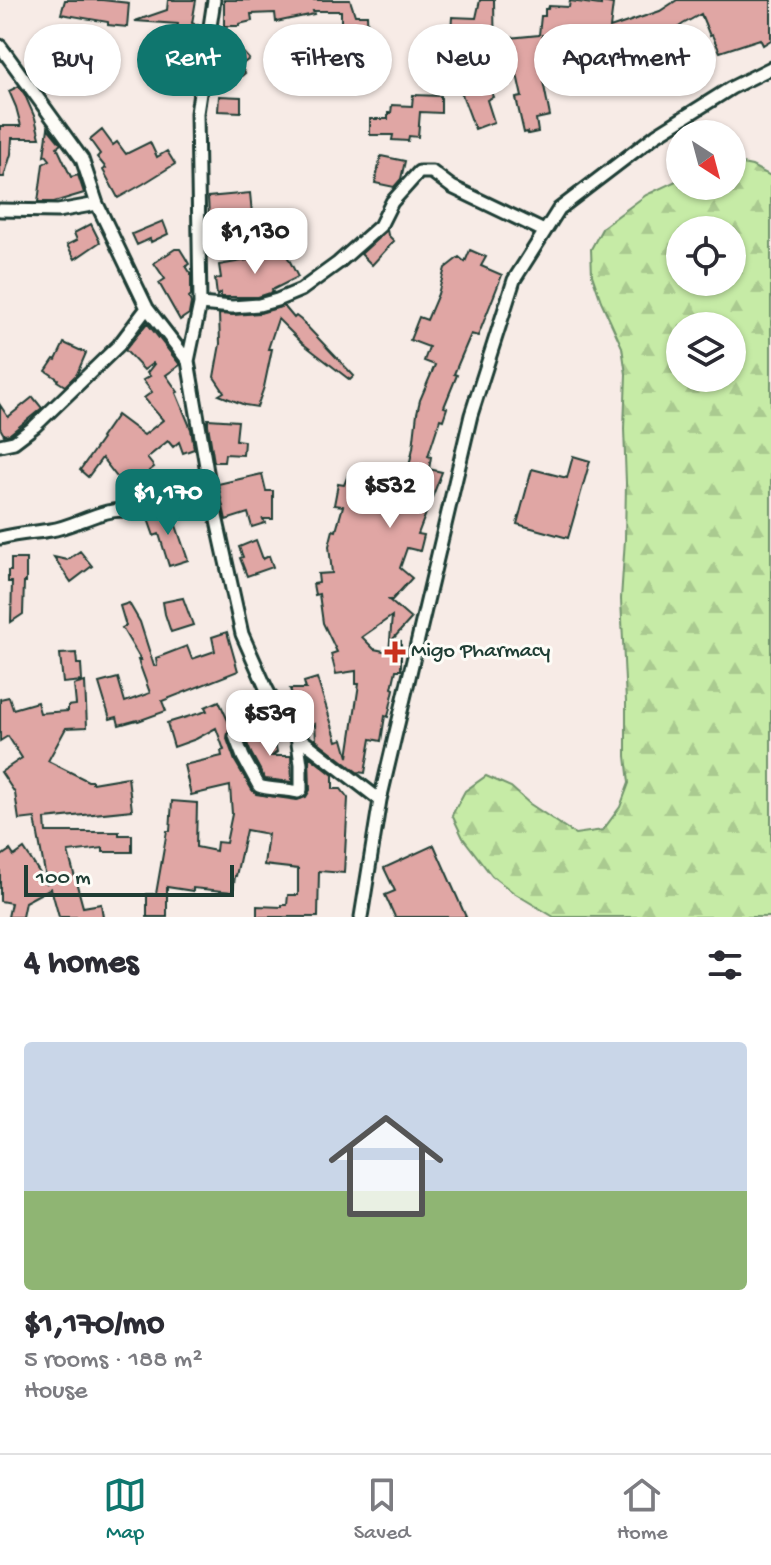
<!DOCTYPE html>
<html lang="en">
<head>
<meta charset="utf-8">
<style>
  body { margin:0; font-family:"Gochi Hand",sans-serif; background:#f2f2f3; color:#2b2b33; height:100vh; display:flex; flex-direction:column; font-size:30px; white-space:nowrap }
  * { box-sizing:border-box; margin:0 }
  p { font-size:26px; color:#7c7c81 }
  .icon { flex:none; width:44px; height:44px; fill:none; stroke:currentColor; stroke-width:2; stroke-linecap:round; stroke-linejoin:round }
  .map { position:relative; height:917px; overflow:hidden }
  .details { display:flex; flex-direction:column; background:#fff; flex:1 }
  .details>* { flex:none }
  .hud { position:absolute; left:24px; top:24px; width:724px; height:72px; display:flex; gap:16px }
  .needle { width:52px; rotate:144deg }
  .fabs { position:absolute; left:666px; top:120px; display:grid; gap:16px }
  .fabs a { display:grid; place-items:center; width:80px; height:80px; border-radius:50%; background:#fff; box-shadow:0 2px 6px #0004; font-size:40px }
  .scale { position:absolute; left:24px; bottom:20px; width:210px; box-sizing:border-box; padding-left:8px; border:4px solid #1f3d34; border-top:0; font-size:22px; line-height:28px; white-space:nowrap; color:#1f3d34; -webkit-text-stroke:6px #fdfcf7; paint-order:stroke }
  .price { position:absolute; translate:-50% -68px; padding:0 18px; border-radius:16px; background:#fff; color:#222; font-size:26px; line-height:52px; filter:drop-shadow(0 2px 4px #0008) }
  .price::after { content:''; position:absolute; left:50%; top:48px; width:24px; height:18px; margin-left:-12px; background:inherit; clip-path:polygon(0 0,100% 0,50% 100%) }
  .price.on { background:#0f766e; color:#fff }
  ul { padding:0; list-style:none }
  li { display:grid; align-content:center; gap:16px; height:424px; padding:0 24px }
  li+li { border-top:2px solid #e1e1e2 }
  li span { display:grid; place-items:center; height:248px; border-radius:8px; color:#555 }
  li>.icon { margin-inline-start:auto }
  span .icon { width:144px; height:144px; fill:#fffc; stroke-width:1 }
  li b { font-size:34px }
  h2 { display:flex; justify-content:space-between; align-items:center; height:96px; padding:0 24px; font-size:34px }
  .chip { padding:0 28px; border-radius:36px; background:#fff; box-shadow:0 2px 6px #0004; font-size:28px; line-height:72px }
  .chip.on { background:#0f766e; color:#fff }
  .menu { display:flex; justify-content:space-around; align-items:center; height:112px; border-top:2px solid #e1e1e2; background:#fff; font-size:22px; color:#7c7c81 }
  .menu a { display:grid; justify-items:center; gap:4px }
  .menu .on { color:#0f766e }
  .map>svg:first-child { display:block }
</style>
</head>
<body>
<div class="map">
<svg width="771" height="917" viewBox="0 0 771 917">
  <defs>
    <pattern id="forest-firs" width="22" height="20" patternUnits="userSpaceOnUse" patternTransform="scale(2)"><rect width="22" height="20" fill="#c6eba6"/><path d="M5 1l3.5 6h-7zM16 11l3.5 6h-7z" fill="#aaca90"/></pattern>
  </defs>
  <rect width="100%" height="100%" fill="#f7ebe6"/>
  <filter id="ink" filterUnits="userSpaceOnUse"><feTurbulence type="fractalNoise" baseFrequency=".0125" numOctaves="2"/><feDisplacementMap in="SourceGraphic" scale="16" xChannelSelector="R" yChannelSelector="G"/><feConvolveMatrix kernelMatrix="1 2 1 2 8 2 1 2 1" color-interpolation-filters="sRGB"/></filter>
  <g filter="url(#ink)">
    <!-- forest -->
    <path fill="url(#forest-firs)" stroke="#72946d" stroke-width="2" fill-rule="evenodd" d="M 732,162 L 752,166 L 771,176 L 771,917 L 554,917 L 514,893 L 492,876 L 463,838 L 452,815 L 465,791 L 486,776 L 511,787 L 530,804 L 575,834 L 603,830 L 620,807 L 629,783 L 626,756 L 626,702 L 621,599 L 625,539 L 626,483 L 624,429 L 626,374 L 622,347 L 601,301 L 592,275 L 591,249 L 603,227 L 646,195 L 680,179 L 680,186 L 732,186 ZM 680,230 L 732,230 L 732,282 L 680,282 ZM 680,326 L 732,326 L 732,378 L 680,378 Z"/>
    <!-- building -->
    <path fill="#e0a6a4" stroke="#1f3d34" stroke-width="2" fill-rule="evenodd" d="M 65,0 L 102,0 L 129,3 L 127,27 L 108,25 L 108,22 L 61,14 Z
      M 168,0 L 196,0 L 192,23 L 198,25 L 193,51 L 173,47 L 178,24 L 135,21 L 167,10 Z
      M 224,0 L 350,0 L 355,15 L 367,15 L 368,40 L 351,41 L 350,53 L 326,53 L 326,36 L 341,36 L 341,11 L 313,11 L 314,14 L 276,22 L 275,13 L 251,14 L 252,21 L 239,24 L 239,26 L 224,26 Z
      M 480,0 L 494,0 L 495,66 L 482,67 L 493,97 L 487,100 L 494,122 L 475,129 L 460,89 L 466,87 L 463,67 L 458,67 L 458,32 L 451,32 L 452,17 L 476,18 Z
      M 677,0 L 771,0 L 771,40 L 763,45 L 760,39 L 720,52 L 712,35 L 710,36 L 701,14 L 683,24 L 662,39 L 663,41 L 628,50 L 632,64 L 596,74 L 586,38 L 542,35 L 552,79 L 543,81 L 550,116 L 536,119 L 538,132 L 528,134 L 527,132 L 524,133 L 516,98 L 522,97 L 509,38 L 539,35 L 541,16 L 545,16 L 545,9 L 548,9 L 549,6 L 569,7 L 570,1 L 601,5 L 601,2 L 613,4 L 610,28 L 660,11 Z
      M 240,49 L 249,59 L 240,66 L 245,73 L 231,85 L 217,68 Z
      M 19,86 L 25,95 L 35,118 L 40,138 L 12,138 L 11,154 L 4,177 L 0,177 L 0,126 L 21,126 L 16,107 L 9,91 Z
      M 413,95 L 441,96 L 441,113 L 420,112 L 418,137 L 409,136 L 408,141 L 392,140 L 393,135 L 370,135 L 370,119 L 388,119 L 388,113 L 391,113 L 392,105 L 412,106 Z
      M 219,96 L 241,97 L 241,112 L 218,111 Z
      M 48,128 L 61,144 L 57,147 L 71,177 L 78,175 L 84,193 L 54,202 L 38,202 L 43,164 L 50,160 L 46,155 L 44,156 Z
      M 102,130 L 113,145 L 117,142 L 126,154 L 150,142 L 157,157 L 167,151 L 175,164 L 143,184 L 118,198 L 103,170 L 106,168 L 97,157 L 100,154 L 90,140 Z
      M 381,156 L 405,161 L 401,179 L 394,187 L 375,183 Z
      M 250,193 L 252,213 L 209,216 L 208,197 Z
      M 163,221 L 168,234 L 151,242 L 150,239 L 137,245 L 132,234 Z
      M 91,224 L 100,242 L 75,259 L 67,245 L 77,240 L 74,233 Z
      M 387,230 L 388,235 L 394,241 L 372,265 L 361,254 Z
      M 282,246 L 298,277 L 272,290 L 273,292 L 258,297 L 221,297 L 221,293 L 217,296 L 215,279 L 221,278 L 219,265 L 259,258 Z
      M 175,249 L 180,249 L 185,257 L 189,264 L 186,266 L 191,274 L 191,295 L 189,297 L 191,303 L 189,314 L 180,320 L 159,283 L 165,279 L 154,263 Z
      M 470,250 L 486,257 L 481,266 L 502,275 L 478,336 L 471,334 L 454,374 L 457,375 L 444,407 L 447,408 L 443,420 L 440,419 L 428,456 L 431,457 L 429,469 L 442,472 L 418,534 L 424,535 L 420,551 L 407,548 L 400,568 L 412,578 L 392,600 L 389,600 L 411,619 L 392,640 L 401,641 L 401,670 L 396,670 L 392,688 L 394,689 L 388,717 L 385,716 L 381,741 L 371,739 L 365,773 L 357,772 L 316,740 L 315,724 L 305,731 L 303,730 L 290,689 L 306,689 L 304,682 L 317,678 L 337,741 L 343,739 L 348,757 L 359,684 L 356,684 L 356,671 L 336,674 L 331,654 L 337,652 L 323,623 L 319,594 L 315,595 L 313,584 L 319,583 L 318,574 L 332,573 L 329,546 L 333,530 L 336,531 L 343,506 L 334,505 L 338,484 L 344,485 L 348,475 L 382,485 L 385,476 L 405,484 L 413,448 L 417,413 L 420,400 L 435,365 L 424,361 L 429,347 L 410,340 L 419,317 L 427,320 L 438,294 L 445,268 L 459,257 L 465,262 ZM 392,616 L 389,652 L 374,649 L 362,637 Z
      M 284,306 L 294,318 L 296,316 L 301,320 L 354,376 L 350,380 L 302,343 L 278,319 L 268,349 L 272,349 L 264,387 L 257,407 L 245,405 L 219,395 L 224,392 L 214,377 L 220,344 L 219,314 L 233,315 L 260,313 Z
      M 147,323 L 180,365 L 166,375 L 178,392 L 176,393 L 191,429 L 194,449 L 183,453 L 179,442 L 173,447 L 168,441 L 147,458 L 154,467 L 149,471 L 159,485 L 156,487 L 159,495 L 139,501 L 136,497 L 134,499 L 102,458 L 88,477 L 80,470 L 102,439 L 101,438 L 117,415 L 144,435 L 163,420 L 144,398 L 152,392 L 143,380 L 150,376 L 147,373 L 154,364 L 153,363 L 144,370 L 125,350 Z
      M 64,343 L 86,353 L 77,374 L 65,386 L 57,381 L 58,379 L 46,371 L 54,359 L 56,360 Z
      M 33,397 L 42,408 L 10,434 L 4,435 L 0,428 L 0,405 L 8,417 Z
      M 208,419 L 238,421 L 236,440 L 244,441 L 243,455 L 225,454 L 224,462 L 214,462 L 208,425 Z
      M 573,456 L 590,461 L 568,538 L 517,524 L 532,469 L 567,478 Z
      M 262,474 L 266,491 L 273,491 L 273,519 L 263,519 L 265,523 L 252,527 L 248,513 L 226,520 L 218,484 Z
      M 166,511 L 168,516 L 172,514 L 188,560 L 169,566 L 159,534 L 154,536 L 147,516 Z
      M 256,540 L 263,559 L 269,556 L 273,567 L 247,576 L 240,558 L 243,557 L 239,547 Z
      M 80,551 L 92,566 L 71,582 L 54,557 L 67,560 Z
      M 11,559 L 26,559 L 26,582 L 24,582 L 23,614 L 11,622 L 12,582 L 8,582 L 8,571 L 11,571 Z
      M 183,598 L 193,625 L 171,632 L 165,614 L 163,602 Z
      M 129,603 L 140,622 L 154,666 L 157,666 L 156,658 L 187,646 L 192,659 L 215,651 L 212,637 L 227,632 L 238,671 L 162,701 L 166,711 L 138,721 L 137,720 L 119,725 L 117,717 L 110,719 L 99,683 L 118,678 L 125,702 L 150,693 L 138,660 L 141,660 L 122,628 L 126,626 L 120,606 Z
      M 76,653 L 77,664 L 81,664 L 82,681 L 63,683 L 60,654 Z
      M 85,682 L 87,727 L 66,728 L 48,761 L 88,781 L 92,781 L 92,783 L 128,777 L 132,810 L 45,819 L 46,832 L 119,832 L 119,835 L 132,835 L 132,852 L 103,852 L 103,848 L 68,852 L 83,907 L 101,904 L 103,917 L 59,917 L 51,888 L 25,902 L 22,917 L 8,917 L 11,903 L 0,901 L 0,857 L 10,850 L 14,856 L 24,849 L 47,884 L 35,818 L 19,820 L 15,793 L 1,772 L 22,758 L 8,736 L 0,741 L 0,699 L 9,697 L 13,709 L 37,702 L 40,713 L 68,711 L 68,706 L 76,705 L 74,685 Z
      M 219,701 L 230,725 L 236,723 L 238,728 L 229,730 L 227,739 L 235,761 L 252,790 L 256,794 L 297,800 L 306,797 L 310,790 L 309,756 L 333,775 L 333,789 L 341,789 L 348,798 L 344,873 L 319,871 L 318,917 L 257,917 L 257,906 L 282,907 L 282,905 L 287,905 L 288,895 L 298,895 L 298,869 L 264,865 L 268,834 L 246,830 L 236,876 L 235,876 L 233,892 L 193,888 L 193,891 L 167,887 L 167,917 L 147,917 L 147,894 L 156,894 L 167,831 L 170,831 L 172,801 L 197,803 L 196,847 L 216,851 L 217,842 L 226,843 L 232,814 L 230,786 L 191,795 L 184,765 L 222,756 L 221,751 L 224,750 L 216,728 L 196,739 L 174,747 L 167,723 L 207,711 L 205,707 Z
      M 273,732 L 277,752 L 272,756 L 291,756 L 292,782 L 265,779 L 251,753 L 245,738 Z
      M 434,845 L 466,917 L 395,917 L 385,895 L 395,891 L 384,868 Z"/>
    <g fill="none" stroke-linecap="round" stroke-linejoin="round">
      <defs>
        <path id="street" d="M 0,46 L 82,159 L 97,204 L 147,308 L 188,361 L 210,489 L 242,634 L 266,688 L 278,711 L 297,736 L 380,800
          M 0,210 L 58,211 L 97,204
          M 200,304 L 232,307 L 259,305 L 277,300 L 301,290 L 338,263 L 380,226 L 392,202 L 419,172 L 432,172 L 452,187 L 544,231
          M 188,361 L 200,304 L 197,113 L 214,0
          M 0,445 L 14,442 L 35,426 L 119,345 L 147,308
          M 0,538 C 19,533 32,533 51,530 C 75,527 107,504 132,512 L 210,489
          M 235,736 L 243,757 L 259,786 C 270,790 286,789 298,792 L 301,790 L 301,764 L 297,736
          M 361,917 L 380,800 L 471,415 L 514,280 L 559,209 L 656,135 L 731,88 L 771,68"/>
      </defs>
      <!-- street casing -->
      <use href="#street" stroke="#1f3d34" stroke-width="17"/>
      <!-- street -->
      <use href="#street" stroke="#fdfcf7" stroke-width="11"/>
    </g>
  </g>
  <!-- markers -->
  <path fill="#c8321e" stroke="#fdfcf7" stroke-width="3" d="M391 640h8v8h8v8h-8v8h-8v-8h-8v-8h8z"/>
  <g text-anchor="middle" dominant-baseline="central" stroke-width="6" stroke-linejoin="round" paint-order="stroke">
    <!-- poi labels -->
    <g font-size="22" fill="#1f3d34" stroke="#fdfcf7" text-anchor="start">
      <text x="411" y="652">Migo Pharmacy</text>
    </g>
  </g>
</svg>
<div class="fabs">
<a><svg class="needle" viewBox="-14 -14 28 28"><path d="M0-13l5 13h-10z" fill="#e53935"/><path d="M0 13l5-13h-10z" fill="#7c7c81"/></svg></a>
<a><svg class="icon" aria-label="locate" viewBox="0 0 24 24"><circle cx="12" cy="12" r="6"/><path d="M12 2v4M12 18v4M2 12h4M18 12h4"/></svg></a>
<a><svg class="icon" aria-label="layers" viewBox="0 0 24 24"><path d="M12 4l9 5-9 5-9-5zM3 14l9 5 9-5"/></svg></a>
</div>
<div class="scale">100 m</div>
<b class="price" style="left:255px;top:276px">$1,130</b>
<b class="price" style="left:390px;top:530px">$532</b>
<b class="price on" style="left:168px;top:537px">$1,170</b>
<b class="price" style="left:270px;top:758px">$539</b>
<div class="hud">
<a class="chip">Buy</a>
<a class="chip on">Rent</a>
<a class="chip">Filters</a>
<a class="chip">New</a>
<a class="chip">Apartment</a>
</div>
</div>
<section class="details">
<h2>4 homes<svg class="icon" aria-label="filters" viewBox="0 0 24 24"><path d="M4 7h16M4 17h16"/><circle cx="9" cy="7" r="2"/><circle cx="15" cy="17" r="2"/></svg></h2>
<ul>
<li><span style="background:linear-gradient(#c9d6e8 60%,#8fb573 0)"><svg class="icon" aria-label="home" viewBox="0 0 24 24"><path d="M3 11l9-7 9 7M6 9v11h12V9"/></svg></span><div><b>$1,170/mo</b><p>5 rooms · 188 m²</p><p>House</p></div></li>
</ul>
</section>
<nav class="menu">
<a class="on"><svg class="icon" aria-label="map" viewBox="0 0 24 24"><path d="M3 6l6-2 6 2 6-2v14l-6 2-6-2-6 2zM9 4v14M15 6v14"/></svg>Map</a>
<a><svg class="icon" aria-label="saved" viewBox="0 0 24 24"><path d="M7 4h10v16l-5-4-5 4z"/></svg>Saved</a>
<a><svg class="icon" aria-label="home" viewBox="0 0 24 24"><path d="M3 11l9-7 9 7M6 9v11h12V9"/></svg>Home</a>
</nav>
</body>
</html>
